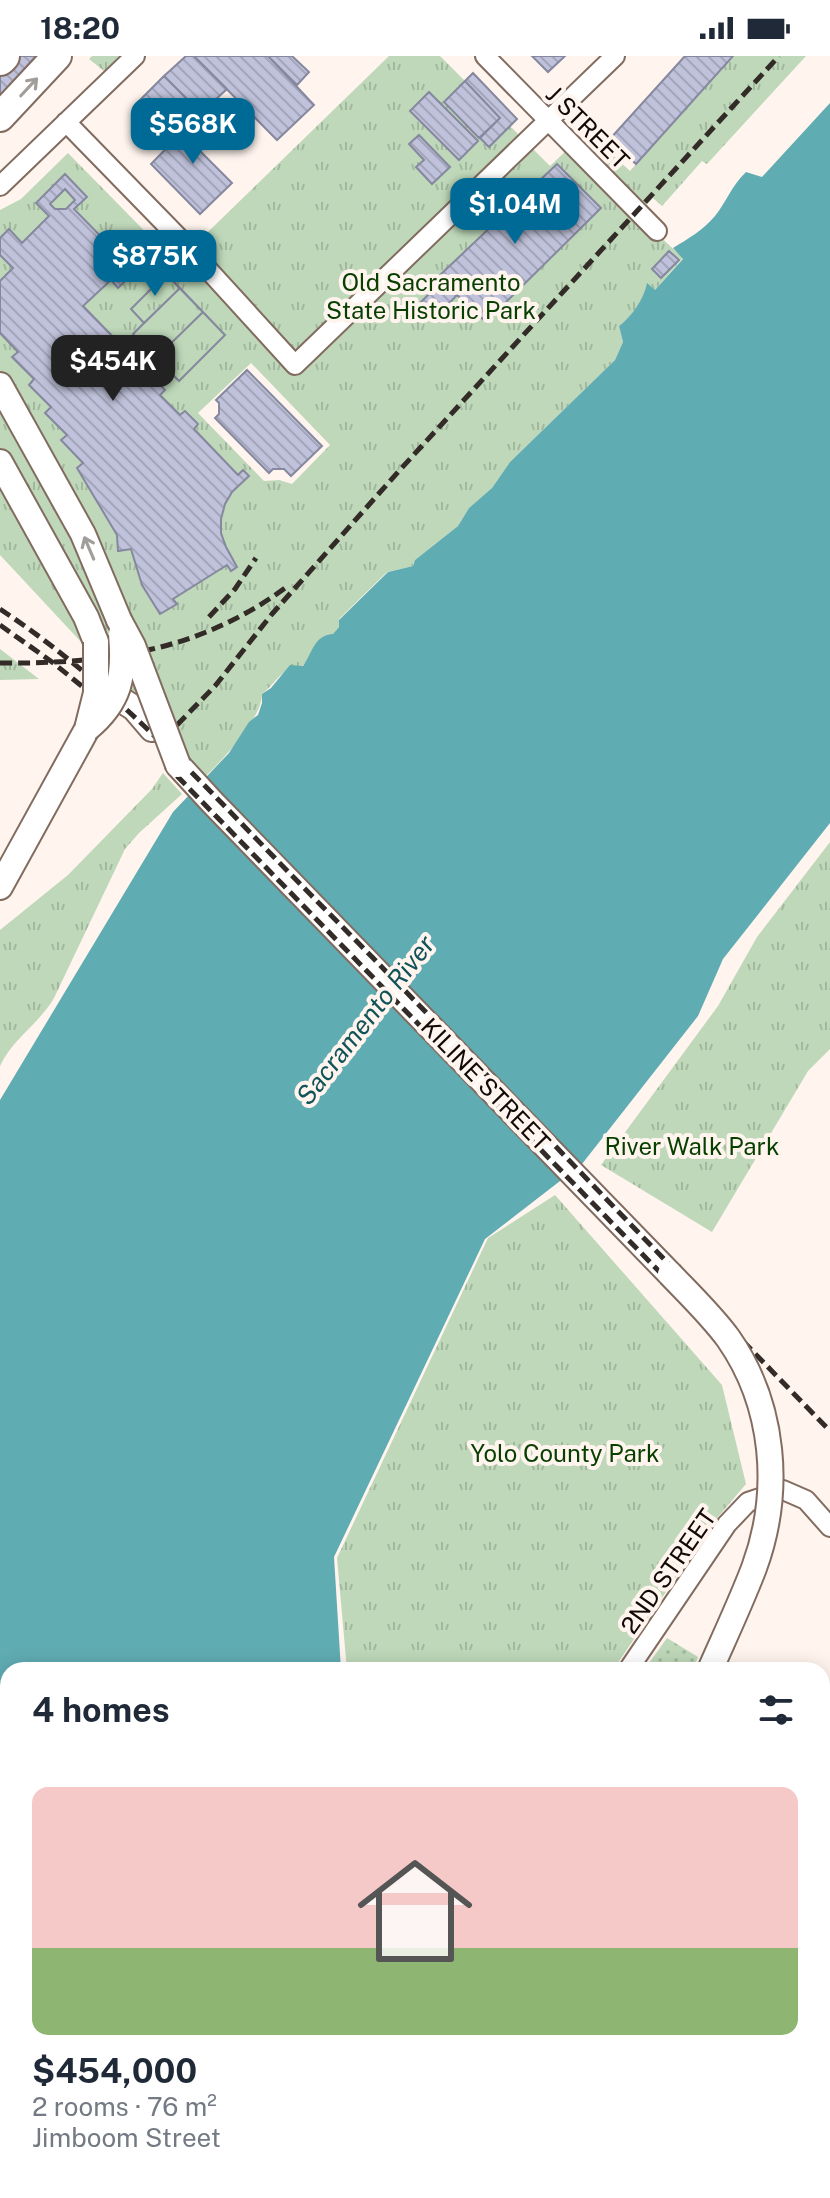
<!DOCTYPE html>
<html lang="en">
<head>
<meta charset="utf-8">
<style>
  body { margin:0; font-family:"Public Sans",sans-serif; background:#f2f2f3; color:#1f2937; height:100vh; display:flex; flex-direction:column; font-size:30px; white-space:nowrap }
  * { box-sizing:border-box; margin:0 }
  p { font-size:26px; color:#747a83 }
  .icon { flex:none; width:44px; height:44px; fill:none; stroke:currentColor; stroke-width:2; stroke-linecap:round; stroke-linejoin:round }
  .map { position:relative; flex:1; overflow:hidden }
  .details { position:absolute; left:0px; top:1606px; width:830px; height:536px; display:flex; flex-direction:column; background:#fff; border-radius:24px 24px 0 0; box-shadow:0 4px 20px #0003 }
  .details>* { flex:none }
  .price { position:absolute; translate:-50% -68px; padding:0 18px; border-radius:16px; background:#006a97; color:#fff; font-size:26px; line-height:52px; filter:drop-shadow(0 2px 4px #0008) }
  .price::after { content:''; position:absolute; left:50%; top:48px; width:24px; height:18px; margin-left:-12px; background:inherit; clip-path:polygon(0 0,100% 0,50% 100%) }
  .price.active { background:#222; color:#fff }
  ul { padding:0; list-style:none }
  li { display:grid; align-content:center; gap:16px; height:424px; padding:0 32px }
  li+li { border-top:2px solid #e0e1e3 }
  li span { display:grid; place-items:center; height:248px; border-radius:16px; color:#555 }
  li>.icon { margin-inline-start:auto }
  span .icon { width:144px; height:144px; fill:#fffc; stroke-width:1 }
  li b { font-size:34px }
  h2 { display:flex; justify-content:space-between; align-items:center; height:96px; padding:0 32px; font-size:34px }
  .status { display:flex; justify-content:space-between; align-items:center; height:56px; padding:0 40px; background:#fff; direction:ltr }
  .status svg { height:22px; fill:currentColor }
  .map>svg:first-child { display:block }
</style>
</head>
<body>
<div class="status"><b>18:20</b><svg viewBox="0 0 49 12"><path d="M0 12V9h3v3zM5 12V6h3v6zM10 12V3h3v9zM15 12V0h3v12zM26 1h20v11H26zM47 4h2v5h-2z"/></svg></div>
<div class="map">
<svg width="830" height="2142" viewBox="0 0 830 2142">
  <defs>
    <pattern id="grass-dots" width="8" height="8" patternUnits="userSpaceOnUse" patternTransform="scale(2)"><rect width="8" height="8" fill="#bed8b9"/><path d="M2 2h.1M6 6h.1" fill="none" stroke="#a2b89e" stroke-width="1.8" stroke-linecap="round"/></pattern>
    <pattern id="park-tufts" width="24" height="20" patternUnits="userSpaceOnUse" patternTransform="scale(2)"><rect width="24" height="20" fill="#bed8b9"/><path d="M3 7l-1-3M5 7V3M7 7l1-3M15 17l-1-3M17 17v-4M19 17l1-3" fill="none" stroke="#a2b89e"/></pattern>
    <pattern id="building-back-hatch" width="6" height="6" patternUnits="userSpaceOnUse" patternTransform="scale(2)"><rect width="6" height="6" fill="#bfc2da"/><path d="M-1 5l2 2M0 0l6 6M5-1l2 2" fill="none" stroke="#a3a5ba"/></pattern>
  </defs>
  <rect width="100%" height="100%" fill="#fff4ee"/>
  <!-- grass -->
  <path fill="url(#grass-dots)" d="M 667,1582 L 698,1601 L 693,1614 L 644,1614 Z
    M 458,2134 L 494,2134 L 503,2142 L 463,2142 Z"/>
  <!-- park -->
  <path fill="url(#park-tufts)" fill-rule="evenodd" d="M 92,0 L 119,0 L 104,15 L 89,3 Z
    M 389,0 L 440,0 L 550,110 L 587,75 L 630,115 L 733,0 L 806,0 L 707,108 L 702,105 L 662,150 L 653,142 L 637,159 L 683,202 L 655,234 L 647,228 C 644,244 632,260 619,270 L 623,286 L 615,304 L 510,406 L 492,432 L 469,452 L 458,470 L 415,504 L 413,510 L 387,516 L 339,563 L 339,571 L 333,578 C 312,579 317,596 304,608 C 298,614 287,613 281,619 C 274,625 270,632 262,638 C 262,662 224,702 206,720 L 0,499 L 0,154 L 21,143 L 68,97 L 176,207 ZM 251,307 L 330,389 L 292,428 L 279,424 L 264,425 L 198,357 Z
    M 0,593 L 39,623 L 0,624 Z
    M 163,717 L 182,738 L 139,777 L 125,793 L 54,942 C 39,968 13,982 0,1010 L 0,874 L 68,819 L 152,733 Z
    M 830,786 L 830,993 L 808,1015 L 712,1176 L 601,1109 L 718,950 L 757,881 Z
    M 555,1139 L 722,1329 L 746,1428 L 712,1468 L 613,1614 L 347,1614 L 337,1502 L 488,1182 Z
    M 181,2134 L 405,2134 L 409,2142 L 177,2142 Z"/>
  <!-- water -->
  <path fill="#60acb3" d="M 830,47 L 830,767 L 723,903 L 698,960 L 582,1108 L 485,1183 L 334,1501 L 341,1614 L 8,1614 L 8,2134 L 172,2134 L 167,2142 L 0,2142 L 0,1044 L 173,756 L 229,697 L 249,666 L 258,659 L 262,647 L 262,638 L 271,632 L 290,609 L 303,610 C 313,596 314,579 333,578 L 339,571 L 339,564 L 388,516 L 413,510 L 415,504 L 458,470 L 469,452 L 492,432 L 510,406 L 615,304 L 623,286 L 619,270 C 632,260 644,243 647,227 L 655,234 L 683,203 L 673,192 C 688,183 703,174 715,160 C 727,145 730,132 746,116 L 762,121 Z"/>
  <!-- building -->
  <path fill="url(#building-back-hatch)" stroke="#85889e" stroke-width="2" fill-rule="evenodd" d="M 0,0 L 36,0 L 0,40 Z
    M 186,0 L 194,0 L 227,33 L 201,57 L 164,20 Z
    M 194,0 L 268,0 L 314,49 L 277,84 Z
    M 268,0 L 292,0 L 309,16 L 297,29 Z
    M 532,0 L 565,0 L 548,16 Z
    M 685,0 L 733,0 L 636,108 L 609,84 Z
    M 473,17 L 517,63 L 489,91 L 480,82 L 500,62 L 465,25 Z
    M 164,20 L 201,57 L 177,82 L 138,46 Z
    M 465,25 L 500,62 L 479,82 L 444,46 Z
    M 429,36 L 478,85 L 459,104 L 410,55 Z
    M 201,57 L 217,73 L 197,92 L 232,127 L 200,158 L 151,108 Z
    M 419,79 L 450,111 L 432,128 L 416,111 L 424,104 L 409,88 Z
    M 557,108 L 601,152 L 486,266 L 457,239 L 437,260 L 421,246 L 442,225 L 439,220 Z
    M 65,118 L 87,141 L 74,153 L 118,198 L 123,192 L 141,210 L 118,232 L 111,224 L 83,250 L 165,334 L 160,339 L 180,359 L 185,355 L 198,368 L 194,373 L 238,419 L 243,414 L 249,420 L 232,436 L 225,448 L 221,463 L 221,477 L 226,491 L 237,511 L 231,515 L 227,509 L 173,543 L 177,548 L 160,558 L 142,529 L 131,493 L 118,495 L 117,479 L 77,412 L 83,407 L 61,384 L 67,379 L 45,357 L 51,351 L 29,329 L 34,323 L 12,301 L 18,296 L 0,277 L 0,225 L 13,212 L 0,199 L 0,182 L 9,173 L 22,187 L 49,160 L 36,147 ZM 65,133 L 75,144 L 66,153 L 55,153 L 50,148 Z
    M 669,195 L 679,204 L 661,222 L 652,213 Z
    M 166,218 L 225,279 L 179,325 L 133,278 L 144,267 L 131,253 Z
    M 166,218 L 180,232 L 144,267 L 131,253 Z
    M 180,232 L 203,256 L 156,302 L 133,278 Z
    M 203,256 L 225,279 L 179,325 L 156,302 Z
    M 247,314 L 322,390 L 291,420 L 284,413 L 273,413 L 269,417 L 215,362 L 219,358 L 219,347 L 216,344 Z
    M 822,1767 L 830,1773 L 828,1791 L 822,1786 Z
    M 825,1972 L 830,1974 L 830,1990 L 822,1985 Z
    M 822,1988 L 830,1993 L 830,2007 L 824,2002 L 822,2004 Z
    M 572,2134 L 587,2134 L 599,2142 L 567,2142 Z
    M 704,2134 L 708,2134 L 719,2142 L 701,2142 L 699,2141 Z
    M 711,2134 L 747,2134 L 742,2142 L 722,2142 Z
    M 764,2134 L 784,2134 L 787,2136 L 783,2142 L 759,2142 Z"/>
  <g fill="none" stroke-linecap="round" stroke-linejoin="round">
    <defs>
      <path id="street" d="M 485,0 L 657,175
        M 66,66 L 182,185 L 295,309 L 615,0
        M 0,130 L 135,0
        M 628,1614 L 727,1468 L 748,1446 L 783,1434 L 806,1444 L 830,1471
        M 822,2033 L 830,2038
        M 822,2071 L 830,2077
        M 434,2134 L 440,2142
        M 519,2134 L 529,2142"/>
      <path id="secondary" d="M 0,329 L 83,478 L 119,564
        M 0,406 L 86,561 L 96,586
        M 115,640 L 134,652 L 152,673
        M 178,709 L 212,746 L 670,1218
        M 0,831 L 87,673
        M 822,1875 L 830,1881
        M 822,1915 L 830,1904
        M 661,2142 L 667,2134"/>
      <path id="primary" d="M 0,61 L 57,0"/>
      <path id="highway" d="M 0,3 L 3,0"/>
    </defs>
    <!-- street casing -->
    <use href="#street" stroke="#826c60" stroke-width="22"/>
    <!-- secondary casing -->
    <use href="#secondary" stroke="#826c60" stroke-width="28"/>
    <!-- primary casing -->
    <use href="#primary" stroke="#826c60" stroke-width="32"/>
    <!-- highway casing -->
    <use href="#highway" stroke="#826c60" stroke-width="36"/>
    <!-- street -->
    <use href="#street" stroke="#fff" stroke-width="18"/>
    <!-- secondary -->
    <use href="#secondary" stroke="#fff" stroke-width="24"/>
    <!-- primary -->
    <use href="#primary" stroke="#fff" stroke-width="28"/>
    <!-- highway -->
    <use href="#highway" stroke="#fff" stroke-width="32"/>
    <!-- rail -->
    <path stroke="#332b27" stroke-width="5" stroke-dasharray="12 6" stroke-linecap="butt" d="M 0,553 C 118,631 212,739 311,839 C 486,1016 657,1197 830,1375
      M 209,561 L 235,533 L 256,502
      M 0,569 L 52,606 L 109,652
      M 0,607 C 104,608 198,596 285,532
      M 177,669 L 215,630 L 272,558 L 398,416 L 779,0
      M 177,720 L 721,1279"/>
    <defs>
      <path id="secondary-bridge" d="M 119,564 L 133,590 L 178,709
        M 87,673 C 120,646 125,620 121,578
        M 87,673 L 96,637 L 96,586
        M 670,1218 C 690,1239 711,1259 728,1282 C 775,1349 782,1436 754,1512 C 741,1546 725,1580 710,1614"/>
    </defs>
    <!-- secondary-bridge casing -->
    <use href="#secondary-bridge" stroke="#826c60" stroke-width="28" stroke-linecap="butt"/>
    <!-- secondary-bridge -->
    <use href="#secondary-bridge" stroke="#fff" stroke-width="24"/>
  </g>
  <!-- one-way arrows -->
  <defs><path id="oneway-shaft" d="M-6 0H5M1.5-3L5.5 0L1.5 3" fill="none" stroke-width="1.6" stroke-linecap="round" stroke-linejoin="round" transform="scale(2)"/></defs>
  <g stroke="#a09d9b">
    <use href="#oneway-shaft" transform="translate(29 31) rotate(-47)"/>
    <use href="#oneway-shaft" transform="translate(89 492) rotate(-113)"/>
  </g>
  <g text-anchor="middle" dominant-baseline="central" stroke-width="8" stroke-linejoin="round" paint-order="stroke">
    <!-- street labels -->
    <g font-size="24" fill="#110906" stroke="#fff4ee">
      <text transform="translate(588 71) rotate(45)">J STREET</text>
      <text transform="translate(486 1028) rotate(46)">KILINE STREET</text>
      <text transform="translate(668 1515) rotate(-55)">2ND STREET</text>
    </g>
    <!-- park labels -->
    <g font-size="24" fill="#073f00" stroke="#fff4ee">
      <text x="431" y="226">Old Sacramento<tspan x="431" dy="28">State Historic Park</tspan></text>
      <text x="692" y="1090">River Walk Park</text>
      <text x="565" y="1397">Yolo County Park</text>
    </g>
    <!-- water labels -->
    <g font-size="26" font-style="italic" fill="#105459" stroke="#fff4ee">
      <text transform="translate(365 964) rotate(-52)">Sacramento River</text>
    </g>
  </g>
</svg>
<b class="price" style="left:193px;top:110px">$568K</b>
<b class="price" style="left:515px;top:190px">$1.04M</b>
<b class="price" style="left:155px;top:242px">$875K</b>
<b class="price active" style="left:113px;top:347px">$454K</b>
<section class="details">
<h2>4 homes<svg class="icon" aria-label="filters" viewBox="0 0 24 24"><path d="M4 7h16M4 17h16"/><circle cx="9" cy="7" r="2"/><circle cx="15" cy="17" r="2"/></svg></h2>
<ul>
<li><span style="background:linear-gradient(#f6c9c9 65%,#8fb573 0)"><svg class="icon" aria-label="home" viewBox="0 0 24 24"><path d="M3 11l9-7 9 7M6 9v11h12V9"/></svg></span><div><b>$454,000</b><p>2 rooms · 76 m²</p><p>Jimboom Street</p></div></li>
</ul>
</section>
</div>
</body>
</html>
